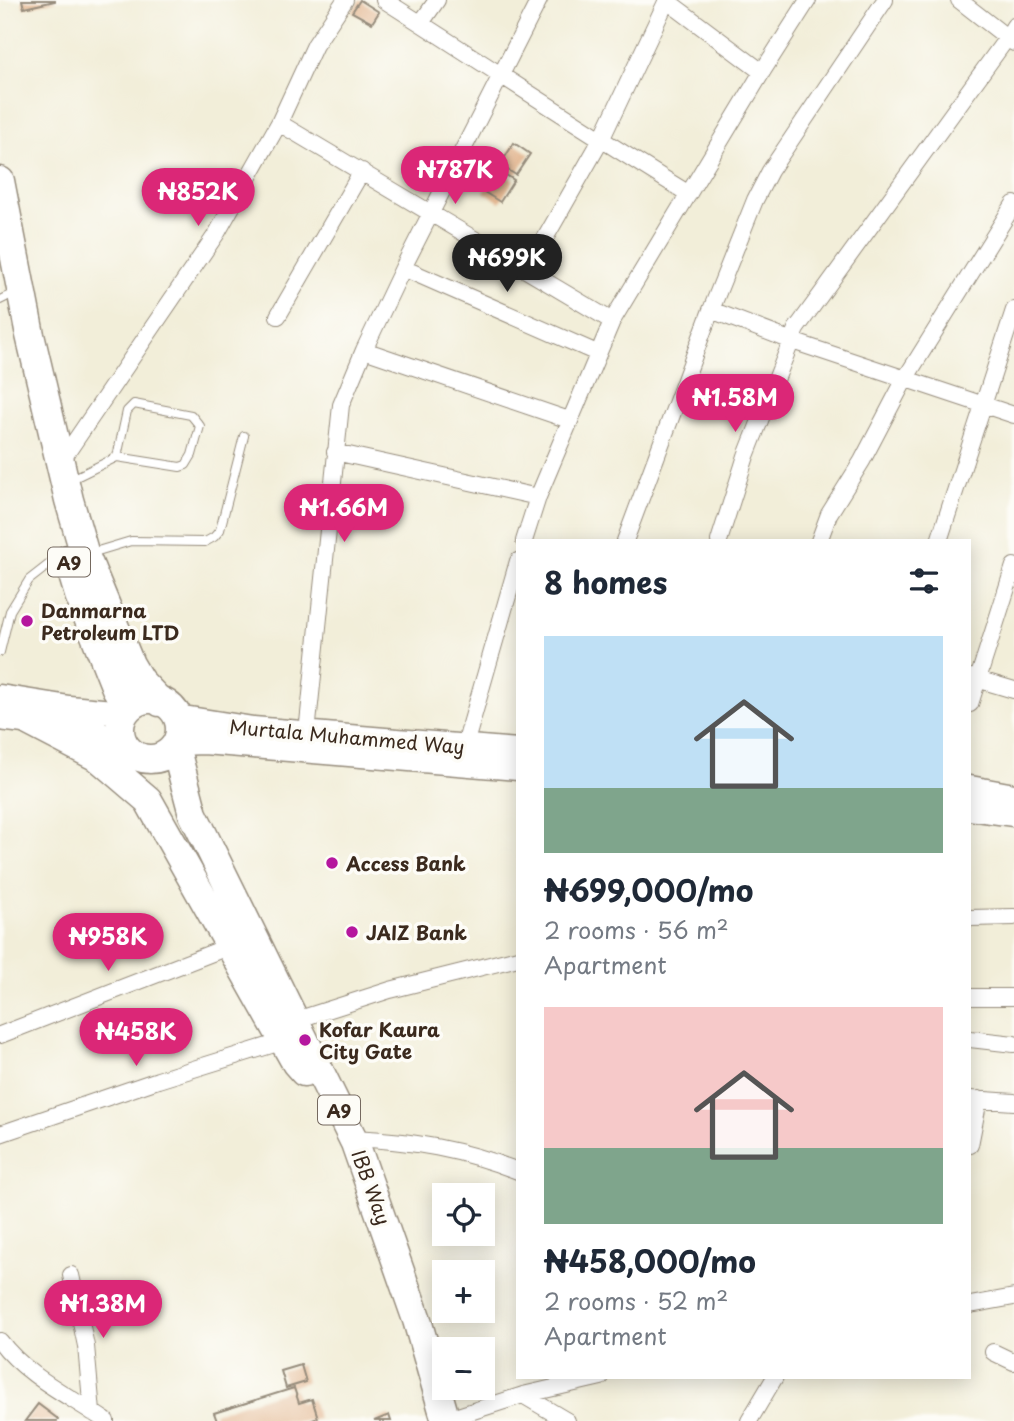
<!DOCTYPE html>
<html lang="en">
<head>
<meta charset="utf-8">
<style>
  body { margin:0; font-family:"Playpen Sans",sans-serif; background:#f2f2f3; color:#1f2937; height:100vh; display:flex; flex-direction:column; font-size:26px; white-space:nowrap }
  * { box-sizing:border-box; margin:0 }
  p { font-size:23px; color:#747a83 }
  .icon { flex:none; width:38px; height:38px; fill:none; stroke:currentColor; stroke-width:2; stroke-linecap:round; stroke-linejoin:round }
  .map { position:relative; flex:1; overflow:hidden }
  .panel { position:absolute; left:516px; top:539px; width:455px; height:840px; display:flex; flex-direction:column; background:#fff; border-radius:0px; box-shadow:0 4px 18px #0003 }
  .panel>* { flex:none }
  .fabs { position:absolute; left:432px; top:1183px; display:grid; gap:14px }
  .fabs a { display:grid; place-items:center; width:63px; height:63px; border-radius:0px; background:#fff; box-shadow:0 4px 18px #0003; font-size:35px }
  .price { position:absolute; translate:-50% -60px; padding:0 16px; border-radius:24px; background:#db2777; color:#fff; font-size:23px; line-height:46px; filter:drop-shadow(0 2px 4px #0008) }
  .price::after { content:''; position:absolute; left:50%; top:42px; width:21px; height:16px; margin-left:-10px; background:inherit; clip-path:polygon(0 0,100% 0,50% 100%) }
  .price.active { background:#222; color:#fff }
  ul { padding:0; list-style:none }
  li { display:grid; align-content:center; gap:14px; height:371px; padding:0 28px }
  li span { display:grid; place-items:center; height:217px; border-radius:0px; color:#555 }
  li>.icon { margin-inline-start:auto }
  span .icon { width:126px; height:126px; fill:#fffc; stroke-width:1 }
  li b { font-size:30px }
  h2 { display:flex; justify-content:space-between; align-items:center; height:84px; padding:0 28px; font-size:30px }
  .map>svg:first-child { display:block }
</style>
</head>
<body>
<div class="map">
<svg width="1014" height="1421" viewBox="0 0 1014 1421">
  <rect width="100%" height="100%" fill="#fdfcf7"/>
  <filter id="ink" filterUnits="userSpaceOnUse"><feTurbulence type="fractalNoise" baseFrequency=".0143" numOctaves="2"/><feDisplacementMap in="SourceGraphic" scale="14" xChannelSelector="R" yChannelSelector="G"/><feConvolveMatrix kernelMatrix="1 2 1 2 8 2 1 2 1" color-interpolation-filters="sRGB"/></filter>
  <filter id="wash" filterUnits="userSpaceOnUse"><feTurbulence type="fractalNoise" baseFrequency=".00686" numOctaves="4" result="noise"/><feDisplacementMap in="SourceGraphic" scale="28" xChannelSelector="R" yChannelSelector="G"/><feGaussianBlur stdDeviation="1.57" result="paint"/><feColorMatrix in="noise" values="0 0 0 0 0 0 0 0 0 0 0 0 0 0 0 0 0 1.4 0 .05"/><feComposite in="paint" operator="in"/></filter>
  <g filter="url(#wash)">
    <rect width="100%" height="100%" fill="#f2eed9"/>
    <g id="blocks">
      <!-- building -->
      <path fill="#e3b792" d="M 22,0 L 55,0 L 55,1 L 24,8 Z
        M 360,0 L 379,12 L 372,23 L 352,12 Z
        M 514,143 L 530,154 L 516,175 L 500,165 Z
        M 498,170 L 514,180 L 500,202 L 484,192 Z
        M 301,1365 L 306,1382 L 286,1388 L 281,1371 Z
        M 294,1388 L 299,1403 L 312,1399 L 318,1418 L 310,1421 L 217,1421 L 214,1413 Z
        M 38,1404 L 58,1419 L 57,1421 L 25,1421 Z
        M 389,1415 L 391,1421 L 374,1421 Z"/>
    </g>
  </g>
  <g filter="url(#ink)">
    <use href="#blocks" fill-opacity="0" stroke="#968c7c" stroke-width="2"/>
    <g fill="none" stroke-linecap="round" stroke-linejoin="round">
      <defs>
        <path id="lane" d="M 0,300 L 6,297
          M 70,480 L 117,457 L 180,467 L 186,465 L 192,455 L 200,426 L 191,415 L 134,404 L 127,411 L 117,457
          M 91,553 L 131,541 L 205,542 L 214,537 L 220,530 L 244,436
          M 0,652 L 10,611 L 29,580 L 61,555"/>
        <path id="street" d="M 384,0 C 486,65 586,131 689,194
          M 666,0 L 762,72
          M 959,0 L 1014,43
          M 421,23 L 437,0
          M 279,123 L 612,321
          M 403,268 L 597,353
          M 527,270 L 601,140 L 667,0
          M 711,310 L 792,341 L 1014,415
          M 278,316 L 362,171
          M 364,350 L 569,420
          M 335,452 L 538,497
          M 60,463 L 217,233 L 279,123 L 315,45 L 345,0
          M 524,541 L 538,497 L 612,321 L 762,72 L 808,0
          M 625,541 L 711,310 L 755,200 L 770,171 L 885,0
          M 719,541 L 746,456 L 796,329 L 1007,38 L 1014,26
          M 819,541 L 829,514 L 862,461 L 905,379 L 1014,204
          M 939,541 L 1014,310
          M 970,677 L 1014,690
          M 970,704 L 1014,566
          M 307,733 L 341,405 L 364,350 L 403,268 L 539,0
          M 465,745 L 518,561
          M 970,918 L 1014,917
          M 970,997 L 1014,997
          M 296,1020 L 390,990 L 518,958
          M 0,1035 L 230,946
          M 970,1039 L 1014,1044
          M 970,1099 L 1014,1102
          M 0,1134 L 158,1080 L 284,1041
          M 353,1138 C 414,1141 461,1149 518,1171
          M 970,1145 L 979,1099
          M 71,1275 L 86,1346 L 92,1412
          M 970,1305 L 1014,1297
          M 0,1341 C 27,1377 70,1396 106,1421
          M 993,1352 L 1014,1362
          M 523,1395 L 567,1421
          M 442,1421 L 523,1395 L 601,1377
          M 749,1421 L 775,1377"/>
        <path id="primary" d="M 0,697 L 69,708 L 124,713
          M 177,717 L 253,729 L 518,751
          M 0,718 L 87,729 L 125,745
          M 177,743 L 204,742 L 518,768
          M 970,788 L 1014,796
          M 970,808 L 1014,814"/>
        <path id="highway" d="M 0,181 L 30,335 L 69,500 L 85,555 L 130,664 L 140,681 L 160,702
          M 68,559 L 79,595 L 116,688 L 128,708
          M120 729a30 30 0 1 1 60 0a30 30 0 1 1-60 0Z
          M 30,722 L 99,758 L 148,800 L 296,1063 L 304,1072
          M 175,746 L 193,814 L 355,1143 L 417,1320 L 446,1421"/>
      </defs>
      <!-- lane casing -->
      <use href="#lane" stroke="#968c7c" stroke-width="10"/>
      <!-- street casing -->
      <use href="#street" stroke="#968c7c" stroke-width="18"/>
      <!-- primary casing -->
      <use href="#primary" stroke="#968c7c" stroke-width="27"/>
      <!-- highway casing -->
      <use href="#highway" stroke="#968c7c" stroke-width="31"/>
      <!-- lane -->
      <use href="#lane" stroke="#fff" stroke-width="8"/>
      <!-- street -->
      <use href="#street" stroke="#fff" stroke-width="16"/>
      <!-- primary -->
      <use href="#primary" stroke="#fff" stroke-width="24"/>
      <!-- highway -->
      <use href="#highway" stroke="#fff" stroke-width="28"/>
    </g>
  </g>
  <!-- markers -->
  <g fill="#b5179e" stroke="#fdfcf7" stroke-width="2.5">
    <circle cx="27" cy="621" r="7"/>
    <circle cx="332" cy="863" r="7"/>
    <circle cx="352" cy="932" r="7"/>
    <circle cx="305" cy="1040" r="7"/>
  </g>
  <g text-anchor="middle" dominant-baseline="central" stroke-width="7" stroke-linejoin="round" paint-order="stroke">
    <!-- shield labels -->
    <g fill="#fdfcf7" stroke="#75695f" stroke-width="2">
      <rect x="48" y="547.5" width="42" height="29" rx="5"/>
      <rect x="318" y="1095.5" width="42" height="29" rx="5"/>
    </g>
    <g font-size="18" font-weight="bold" fill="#3b2a1e">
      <text x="69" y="562">A9</text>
      <text x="339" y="1110">A9</text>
    </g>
    <!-- poi labels -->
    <g font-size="19" font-weight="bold" fill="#3b2a1e" stroke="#fdfcf7" text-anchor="start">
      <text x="41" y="610">Danmarna<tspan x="41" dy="22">Petroleum LTD</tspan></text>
      <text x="346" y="863">Access Bank</text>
      <text x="366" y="932">JAIZ Bank</text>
      <text x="319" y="1029">Kofar Kaura<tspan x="319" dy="22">City Gate</tspan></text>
    </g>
    <!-- street labels -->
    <g font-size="19" fill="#3b2a1e" stroke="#fdfcf7">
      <text transform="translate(347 736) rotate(5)">Murtala Muhammed Way</text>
      <text transform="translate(372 1187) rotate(70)">IBB Way</text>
    </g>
  </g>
</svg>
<div class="fabs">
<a><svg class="icon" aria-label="locate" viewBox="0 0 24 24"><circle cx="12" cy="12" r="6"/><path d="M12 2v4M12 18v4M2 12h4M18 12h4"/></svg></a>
<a>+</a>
<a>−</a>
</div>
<b class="price" style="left:455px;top:206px">₦787K</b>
<b class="price" style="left:198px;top:228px">₦852K</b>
<b class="price active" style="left:507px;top:294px">₦699K</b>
<b class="price" style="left:735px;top:434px">₦1.58M</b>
<b class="price" style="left:344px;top:544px">₦1.66M</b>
<b class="price" style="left:108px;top:973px">₦958K</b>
<b class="price" style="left:136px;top:1068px">₦458K</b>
<b class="price" style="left:103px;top:1340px">₦1.38M</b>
<section class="panel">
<h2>8 homes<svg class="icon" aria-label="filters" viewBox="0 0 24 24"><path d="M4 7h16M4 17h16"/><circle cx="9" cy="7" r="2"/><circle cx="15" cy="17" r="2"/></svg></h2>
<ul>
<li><span style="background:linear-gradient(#bfe0f5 70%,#7fa58c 0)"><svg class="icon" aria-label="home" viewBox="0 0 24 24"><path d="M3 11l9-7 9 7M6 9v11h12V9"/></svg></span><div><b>₦699,000/mo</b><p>2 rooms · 56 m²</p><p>Apartment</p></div></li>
<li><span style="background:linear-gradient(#f6c9c9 65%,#7fa58c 0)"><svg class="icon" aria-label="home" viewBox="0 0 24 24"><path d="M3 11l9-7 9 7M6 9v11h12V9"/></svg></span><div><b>₦458,000/mo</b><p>2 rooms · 52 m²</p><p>Apartment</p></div></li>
</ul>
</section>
</div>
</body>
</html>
